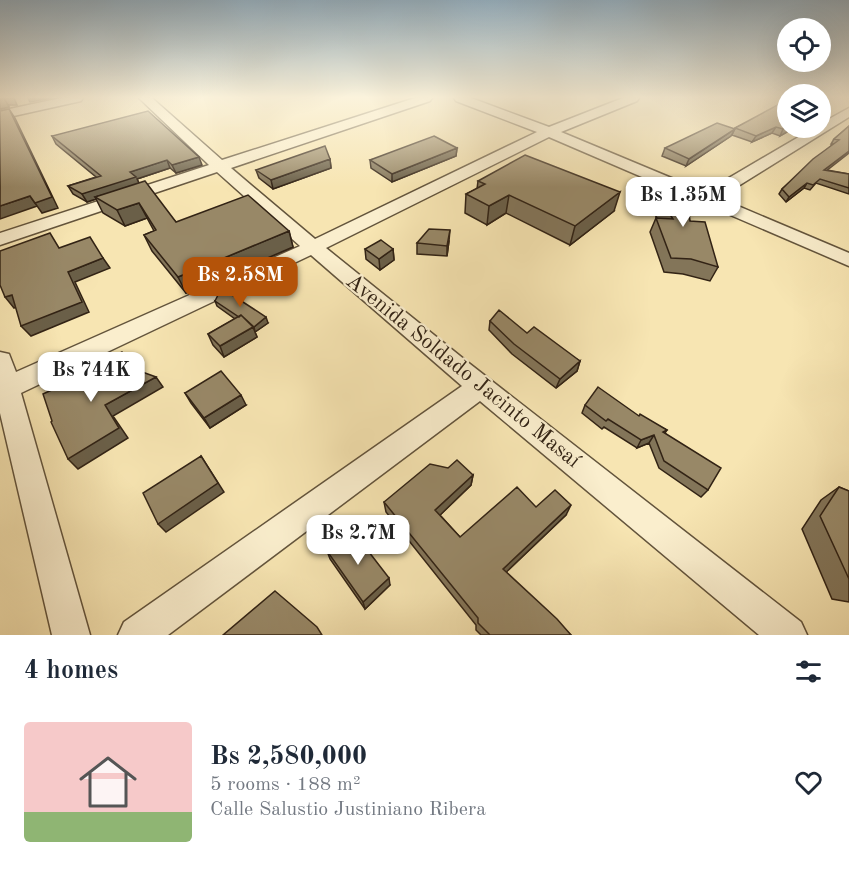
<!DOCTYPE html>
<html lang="en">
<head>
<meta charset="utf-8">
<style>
  body { margin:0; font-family:"Old Standard TT",serif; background:#f2f2f3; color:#1f2937; height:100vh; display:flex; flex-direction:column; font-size:22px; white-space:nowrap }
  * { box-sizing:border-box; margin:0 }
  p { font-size:20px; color:#747a83 }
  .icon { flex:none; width:33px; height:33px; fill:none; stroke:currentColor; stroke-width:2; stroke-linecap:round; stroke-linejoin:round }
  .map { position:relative; height:635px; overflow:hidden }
  .details { display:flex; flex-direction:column; background:#fff; flex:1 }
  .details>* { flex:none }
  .buttons { position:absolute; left:777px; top:18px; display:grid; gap:12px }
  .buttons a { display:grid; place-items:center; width:54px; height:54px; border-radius:50%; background:#fff; box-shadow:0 6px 24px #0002; font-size:30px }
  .price { position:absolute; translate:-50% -51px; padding:0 14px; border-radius:12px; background:#fff; color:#222; font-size:20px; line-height:39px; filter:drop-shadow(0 2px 3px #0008) }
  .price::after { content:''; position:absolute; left:50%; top:36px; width:18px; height:14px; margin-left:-9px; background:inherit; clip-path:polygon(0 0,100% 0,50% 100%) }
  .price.selected { background:#b45309; color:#fff }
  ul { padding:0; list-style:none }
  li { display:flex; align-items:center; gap:18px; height:150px; padding:0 24px }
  li span { display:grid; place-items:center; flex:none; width:168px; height:120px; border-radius:6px; color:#555 }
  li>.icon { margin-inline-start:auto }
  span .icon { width:72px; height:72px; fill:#fffc; stroke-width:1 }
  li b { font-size:26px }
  h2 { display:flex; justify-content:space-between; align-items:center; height:72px; padding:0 24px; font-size:26px }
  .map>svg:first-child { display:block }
</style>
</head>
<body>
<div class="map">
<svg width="849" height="635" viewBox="0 0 849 635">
  <rect width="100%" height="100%" fill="#f7e5b2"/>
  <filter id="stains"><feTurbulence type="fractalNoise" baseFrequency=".00333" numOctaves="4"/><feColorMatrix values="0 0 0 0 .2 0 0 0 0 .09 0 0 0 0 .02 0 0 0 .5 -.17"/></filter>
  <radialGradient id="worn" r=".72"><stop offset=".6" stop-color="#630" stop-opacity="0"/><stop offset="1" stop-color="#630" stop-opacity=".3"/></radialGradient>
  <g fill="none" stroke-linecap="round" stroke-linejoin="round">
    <defs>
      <path id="street" d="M 61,98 L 83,98 L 81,101 L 0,119 L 0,111 Z
        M 139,98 L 152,98 L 222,160 L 415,98 L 432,98 L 430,101 L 231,168 L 315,239 L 537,132 L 456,101 L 454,98 L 471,98 L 549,127 L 623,98 L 639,98 L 637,101 L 561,132 L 705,192 L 814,128 L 820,128 L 820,124 L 849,108 L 849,117 L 719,198 L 849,253 L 849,266 L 549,137 L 326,248 L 470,364 L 801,622 L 807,635 L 759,635 L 480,401 L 168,635 L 118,635 L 124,622 L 462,386 L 311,255 L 21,393 L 90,635 L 52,635 L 0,413 L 0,352 L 9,354 L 16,372 L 300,246 L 217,172 L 0,245 L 0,233 L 209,165 Z"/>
    </defs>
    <!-- street casing -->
    <use href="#street" stroke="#63543c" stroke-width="3"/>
    <!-- street -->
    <use href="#street" fill="#faeecd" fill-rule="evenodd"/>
  </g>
  <!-- wall -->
  <path fill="#837559" stroke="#322315" stroke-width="1.5" d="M 0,98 L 14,98 L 17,105 L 8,105 L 9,107 L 0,109 Z
    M 788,104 L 788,128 L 794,128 L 780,136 L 772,133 L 752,142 L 732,135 L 735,128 Z
    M 849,126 L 827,170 L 849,174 L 849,194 L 816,183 L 810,190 L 804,188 L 786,202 L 779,194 L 782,189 L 833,144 L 831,144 L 834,139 Z
    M 52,136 L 202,165 L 176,173 L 170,168 L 137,179 L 139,183 L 176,222 L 289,231 L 293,247 L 186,293 L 152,251 L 144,235 L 154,231 L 147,218 L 125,226 L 103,213 L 96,199 L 87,202 L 73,194 L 68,186 L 96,177 L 56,144 Z
    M 731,136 L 686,166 L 662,156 L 665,148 Z
    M 457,148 L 456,156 L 392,182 L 371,168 L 370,160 Z
    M 330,159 L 331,168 L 273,189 L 259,178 L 256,170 Z
    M 478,181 L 614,211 L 570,245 L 506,213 L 487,225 L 465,213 L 466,194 L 477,189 Z
    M 650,184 L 690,221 L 718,267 L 710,281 L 683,274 L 664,272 L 650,232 L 656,218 L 657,218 L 645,198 Z
    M 449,241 L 447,256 L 417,254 L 417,243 Z
    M 365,249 L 393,249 L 394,260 L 380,270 L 366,259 Z
    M 215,301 L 268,323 L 255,332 L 257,337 L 224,357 L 213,345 L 208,334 L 235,319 L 217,306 Z
    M 490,321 L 527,333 L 580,361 L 577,371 L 556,388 L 512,354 L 489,330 Z
    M 185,393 L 246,405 L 210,428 L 191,403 Z
    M 585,405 L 639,416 L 667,430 L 665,433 L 708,490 L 701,497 L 659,468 L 649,443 L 637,448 L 604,427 L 602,429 L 582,413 Z
    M 473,475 L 471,485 L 440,515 L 460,537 L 536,507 L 566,515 L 506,572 L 571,635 L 481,635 L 476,630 L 476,625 L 386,512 L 384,502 Z
    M 839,487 L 849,491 L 849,602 L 832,599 L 802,529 L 821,500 Z
    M 327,551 L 390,585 L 365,609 L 330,559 Z"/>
  <!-- shaded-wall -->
  <path fill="#6a5f48" stroke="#322315" stroke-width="1.5" d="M 4,98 L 9,107 L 0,109 L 0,99 Z
    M 28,98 L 52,98 L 30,102 Z
    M 9,109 L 15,118 L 58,208 L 42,213 L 35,203 Z
    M 776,127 L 772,133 L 752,142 L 756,136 Z
    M 788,127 L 788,128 L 794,128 L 780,136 L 783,129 Z
    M 735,129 L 731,136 L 686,166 L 689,159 Z
    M 457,148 L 456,156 L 392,182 L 392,174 Z
    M 849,151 L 849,153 L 821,175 L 824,170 Z
    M 199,157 L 202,165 L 176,173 L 172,165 Z
    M 330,159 L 331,168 L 273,189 L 271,180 Z
    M 167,160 L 170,168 L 137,179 L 140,185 L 95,197 L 96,199 L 87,202 L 82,194 L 130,172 Z
    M 807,183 L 804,188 L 786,202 L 789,197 Z
    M 620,192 L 614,211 L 570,245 L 575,226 Z
    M 509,195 L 506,213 L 487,225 L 489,206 Z
    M 30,196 L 37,206 L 0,219 L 0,206 Z
    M 139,203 L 147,218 L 125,226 L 117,210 Z
    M 450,230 L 449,241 L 447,256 L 447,246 Z
    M 289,231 L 293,247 L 186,293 L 178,277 Z
    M 393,249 L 394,260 L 380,270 L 379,259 Z
    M 103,258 L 110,268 L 75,282 L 89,312 L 31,336 L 21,326 L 68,272 Z
    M 12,295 L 21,305 L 14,308 L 5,297 Z
    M 266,317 L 268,323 L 255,332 L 254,327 Z
    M 253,327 L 257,337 L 224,357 L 220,346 Z
    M 580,361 L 577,371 L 556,388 L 560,379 Z
    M 156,377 L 163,387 L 113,416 L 128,438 L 78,469 L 68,459 L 105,405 Z
    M 241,395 L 246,405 L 210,428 L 204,418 Z
    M 654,435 L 649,443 L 637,448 L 641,440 Z
    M 201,456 L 224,492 L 166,532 L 158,524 Z
    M 473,475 L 471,485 L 435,520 L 435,510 Z
    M 571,505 L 566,515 L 500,578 L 503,569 Z
    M 389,578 L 390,585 L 365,609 L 363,602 Z"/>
  <!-- building -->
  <path fill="#988867" stroke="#322315" stroke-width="1.5" d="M 783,102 L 788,104 L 788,127 L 783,129 L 776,127 L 756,136 L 735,128 Z
    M 9,109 L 52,197 L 35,203 L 30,196 L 0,206 L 0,111 Z
    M 148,111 L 199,157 L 172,165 L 167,160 L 130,172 L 136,177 L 82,194 L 68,186 L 101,176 L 52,136 Z
    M 717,123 L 735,129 L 689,159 L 665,148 Z
    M 849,126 L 849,151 L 824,170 L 849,174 L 849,188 L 820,179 L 813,185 L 807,183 L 789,197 L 782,189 L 813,159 L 839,140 L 834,139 Z
    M 434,136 L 457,148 L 392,174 L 370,160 Z
    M 325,146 L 330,159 L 271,180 L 256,170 Z
    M 525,155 L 620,192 L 575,226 L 509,195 L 489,206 L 466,194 L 485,184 L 478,181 Z
    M 145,181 L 176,222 L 248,195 L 289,231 L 178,277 L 144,235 L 156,230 L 139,203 L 117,210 L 95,197 Z
    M 650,184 L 686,187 L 690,221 L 705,222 L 718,267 L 691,259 L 671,258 L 656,218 L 673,219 Z
    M 429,229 L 450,230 L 447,246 L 417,243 Z
    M 50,233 L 59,248 L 90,237 L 103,258 L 68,272 L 82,302 L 21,326 L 12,295 L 5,297 L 0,285 L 0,251 Z
    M 381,240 L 393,249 L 379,259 L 365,249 Z
    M 226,291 L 266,317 L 254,327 L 241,315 L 239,317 L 215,301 L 218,295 Z
    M 499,310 L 527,333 L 534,327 L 580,361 L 560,379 L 514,344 L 490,321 Z
    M 241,315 L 253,327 L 220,346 L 208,334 Z
    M 122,352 L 131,368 L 156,377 L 105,405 L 119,428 L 68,459 L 51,422 L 52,421 L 43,394 L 91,372 L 89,368 Z
    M 221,371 L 241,395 L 204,418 L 185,393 Z
    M 598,387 L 639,416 L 640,414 L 667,430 L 663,432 L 721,468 L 708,490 L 664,461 L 654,435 L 641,440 L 608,419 L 606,421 L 585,405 Z
    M 201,456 L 218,483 L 158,524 L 143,493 Z
    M 457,460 L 473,475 L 435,510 L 460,537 L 517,487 L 536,507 L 555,490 L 571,505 L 503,569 L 557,619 L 571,635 L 490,635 L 478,623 L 478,618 L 384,502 L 430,464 L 448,468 Z
    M 839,487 L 849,491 L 849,579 L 820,516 Z
    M 352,530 L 389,578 L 363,602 L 327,551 Z
    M 275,591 L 317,627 L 322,635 L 223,635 Z"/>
  <!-- sky -->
  <linearGradient id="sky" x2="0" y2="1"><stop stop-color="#93adbd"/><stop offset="0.52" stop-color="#fbf3dc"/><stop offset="1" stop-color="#fbf3dc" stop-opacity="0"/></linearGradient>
  <rect width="849" height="187" fill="url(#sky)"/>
  <g text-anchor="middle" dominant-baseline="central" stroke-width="4.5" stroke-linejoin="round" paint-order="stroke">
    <!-- street labels -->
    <g font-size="22" fill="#322315" stroke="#faeecd">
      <text transform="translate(463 371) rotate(39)">Avenida Soldado Jacinto Masaí</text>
    </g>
  </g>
  <rect width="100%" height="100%" filter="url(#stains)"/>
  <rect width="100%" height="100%" fill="url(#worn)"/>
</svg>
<div class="buttons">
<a><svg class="icon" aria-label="locate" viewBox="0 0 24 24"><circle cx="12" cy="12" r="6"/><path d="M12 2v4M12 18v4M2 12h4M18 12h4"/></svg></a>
<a><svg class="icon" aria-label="layers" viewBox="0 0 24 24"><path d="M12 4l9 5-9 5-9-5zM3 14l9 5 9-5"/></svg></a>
</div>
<b class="price" style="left:683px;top:228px">Bs 1.35M</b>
<b class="price selected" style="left:240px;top:308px">Bs 2.58M</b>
<b class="price" style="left:91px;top:403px">Bs 744K</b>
<b class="price" style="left:358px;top:566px">Bs 2.7M</b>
</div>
<section class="details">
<h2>4 homes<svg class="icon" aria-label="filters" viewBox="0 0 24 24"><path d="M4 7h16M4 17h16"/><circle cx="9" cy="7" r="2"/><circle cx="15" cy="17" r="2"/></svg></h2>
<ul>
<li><span style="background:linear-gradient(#f6c9c9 75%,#8fb573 0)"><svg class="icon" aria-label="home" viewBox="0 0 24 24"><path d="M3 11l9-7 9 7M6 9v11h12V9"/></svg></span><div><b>Bs 2,580,000</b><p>5 rooms · 188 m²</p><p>Calle Salustio Justiniano Ribera</p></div><svg class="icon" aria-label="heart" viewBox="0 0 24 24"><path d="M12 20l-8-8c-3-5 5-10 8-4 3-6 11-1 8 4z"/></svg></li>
</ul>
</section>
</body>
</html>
